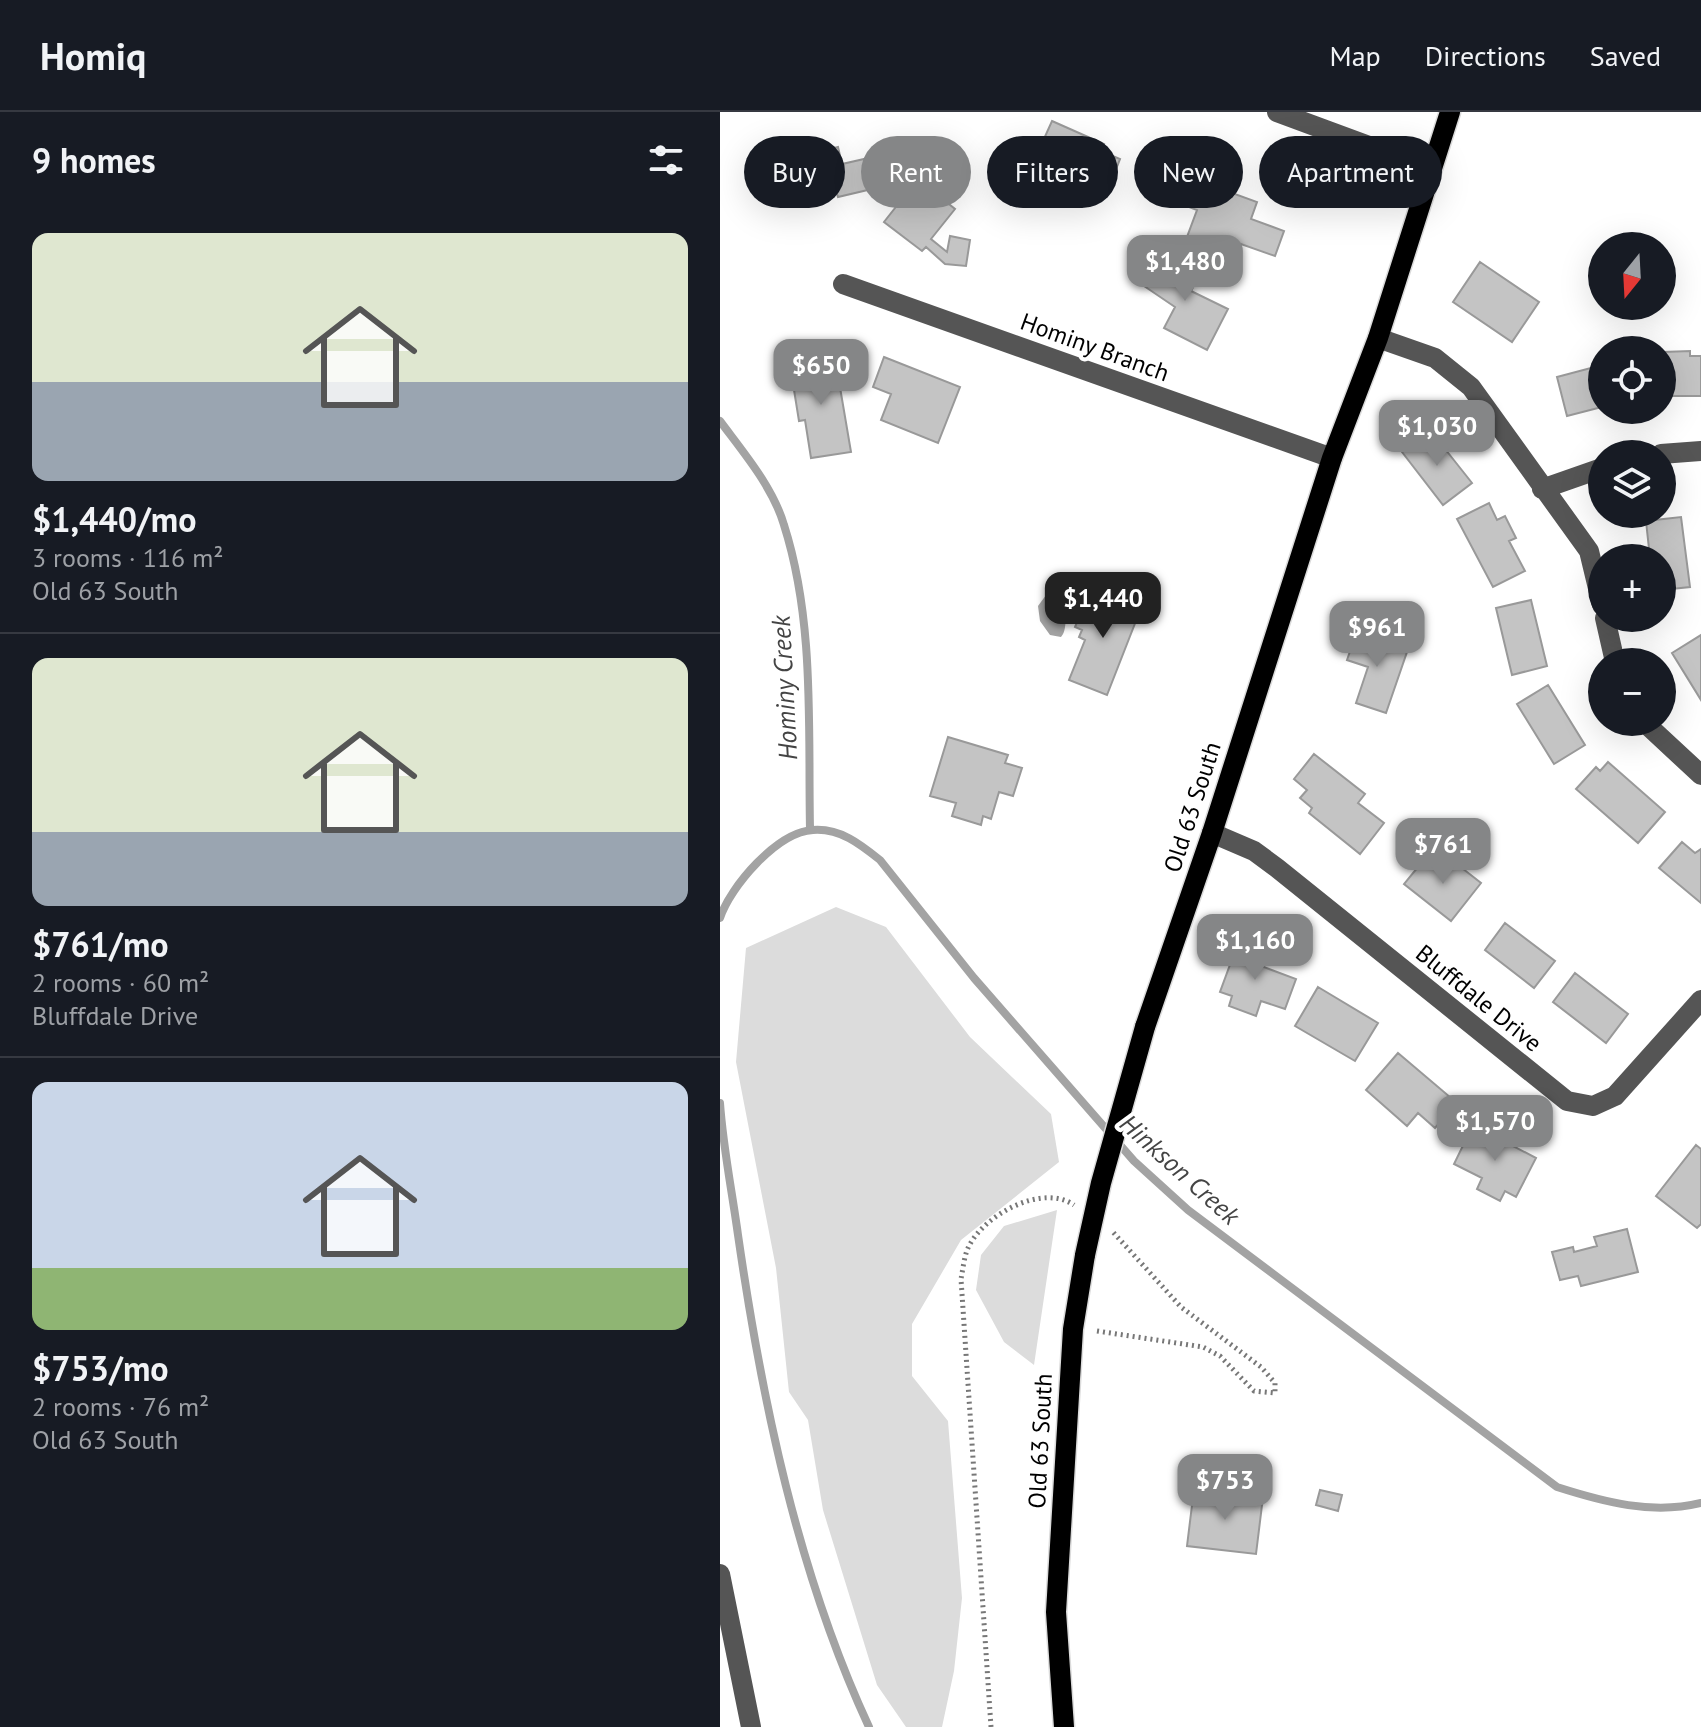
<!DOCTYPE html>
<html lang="en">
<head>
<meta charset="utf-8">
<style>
  body { margin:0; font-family:"PT Sans",sans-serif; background:#242831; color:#f1f3f6; height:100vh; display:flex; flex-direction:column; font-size:30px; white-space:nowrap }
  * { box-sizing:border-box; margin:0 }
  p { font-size:26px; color:#9ea1a6 }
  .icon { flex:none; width:44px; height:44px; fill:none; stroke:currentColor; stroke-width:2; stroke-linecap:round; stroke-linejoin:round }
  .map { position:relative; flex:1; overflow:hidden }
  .drawer { display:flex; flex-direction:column; background:#171b24; width:720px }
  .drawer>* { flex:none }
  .banner { position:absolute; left:24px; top:24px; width:760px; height:72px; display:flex; gap:16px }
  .needle { width:52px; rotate:198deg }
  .fabs { position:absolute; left:868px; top:120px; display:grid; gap:16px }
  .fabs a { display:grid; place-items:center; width:88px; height:88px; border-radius:50%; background:#171b24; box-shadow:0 8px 32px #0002; font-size:40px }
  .price { position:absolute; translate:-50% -68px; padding:0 18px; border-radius:16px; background:#858687; color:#fff; font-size:26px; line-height:52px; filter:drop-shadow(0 2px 4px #0008) }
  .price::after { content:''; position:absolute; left:50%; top:48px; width:24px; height:18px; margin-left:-12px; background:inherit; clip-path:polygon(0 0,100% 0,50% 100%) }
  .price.current { background:#222; color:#fff }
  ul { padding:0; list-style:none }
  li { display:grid; align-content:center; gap:16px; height:424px; padding:0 32px }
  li+li { border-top:2px solid #363941 }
  li span { display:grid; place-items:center; height:248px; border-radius:16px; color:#555 }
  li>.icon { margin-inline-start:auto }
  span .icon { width:144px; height:144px; fill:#fffc; stroke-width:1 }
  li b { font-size:34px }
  h2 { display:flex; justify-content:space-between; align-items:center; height:96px; padding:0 32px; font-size:34px }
  .tag { padding:0 28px; border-radius:36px; background:#171b24; box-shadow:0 8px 32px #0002; font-size:28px; line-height:72px }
  .tag.current { background:#858687; color:#fff }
  header { display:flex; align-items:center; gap:48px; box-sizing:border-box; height:112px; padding:0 40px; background:#171b24; border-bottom:2px solid #363941 }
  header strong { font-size:38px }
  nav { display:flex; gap:44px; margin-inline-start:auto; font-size:28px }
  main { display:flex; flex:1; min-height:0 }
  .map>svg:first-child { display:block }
</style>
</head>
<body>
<header>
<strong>Homiq</strong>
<nav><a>Map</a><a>Directions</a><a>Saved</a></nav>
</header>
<main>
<section class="drawer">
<h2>9 homes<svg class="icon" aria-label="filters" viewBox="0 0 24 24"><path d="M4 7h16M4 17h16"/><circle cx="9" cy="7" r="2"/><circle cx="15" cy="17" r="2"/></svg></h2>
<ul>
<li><span style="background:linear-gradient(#dfe7d0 60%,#9aa5b1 0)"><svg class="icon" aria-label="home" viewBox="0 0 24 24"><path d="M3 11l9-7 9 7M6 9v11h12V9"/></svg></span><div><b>$1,440/mo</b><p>3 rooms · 116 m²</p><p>Old 63 South</p></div></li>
<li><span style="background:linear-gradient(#dfe7d0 70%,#9aa5b1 0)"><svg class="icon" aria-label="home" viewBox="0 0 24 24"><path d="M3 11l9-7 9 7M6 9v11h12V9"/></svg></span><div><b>$761/mo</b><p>2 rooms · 60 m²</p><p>Bluffdale Drive</p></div></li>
<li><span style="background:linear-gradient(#c9d6e8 75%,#8fb573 0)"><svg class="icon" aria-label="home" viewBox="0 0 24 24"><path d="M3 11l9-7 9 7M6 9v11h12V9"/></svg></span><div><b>$753/mo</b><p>2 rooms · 76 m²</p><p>Old 63 South</p></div></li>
</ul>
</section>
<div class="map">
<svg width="981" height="1615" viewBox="0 0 981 1615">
  <rect width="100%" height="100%" fill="#fff"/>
  <!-- green -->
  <path fill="#dcdcdc" d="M 116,795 L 166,815 L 250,925 L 331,1002 L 339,1050 L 241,1128 L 192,1212 L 192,1264 L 228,1309 L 242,1486 L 234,1559 L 222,1615 L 186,1615 L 157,1573 L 103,1398 L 88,1308 L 69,1280 L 56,1156 L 16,950 L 26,836 Z
    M 337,1098 L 314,1253 L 284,1230 L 256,1178 L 261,1143 L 284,1114 Z"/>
  <!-- water -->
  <path fill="#a3a3a3" d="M 329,479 L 343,482 L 348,492 C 344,502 348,518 341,525 L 330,523 L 320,509 L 318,494 Z"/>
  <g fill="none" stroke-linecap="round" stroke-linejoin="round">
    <!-- stream -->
    <path stroke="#a3a3a3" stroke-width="8" d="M 0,309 C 23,340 53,375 64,413 C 95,510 88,617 90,717
      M 0,806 C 10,775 57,720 93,718 C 120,716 140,732 160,748 L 254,866 L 414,1049 L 468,1098 L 837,1375 C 884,1390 932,1403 981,1391
      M 0,991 C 3,1035 12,1079 18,1123 C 42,1289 78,1462 149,1615"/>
  </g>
  <!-- building -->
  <path fill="#c4c4c4" stroke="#999" stroke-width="2" d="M 332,9 L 384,32 L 381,39 L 400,47 L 391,70 L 375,63 L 370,74 L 314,49 Z
    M 118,35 L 122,52 L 144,47 L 152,77 L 118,85 L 115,76 L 82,84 L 72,47 Z
    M 449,58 L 537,90 L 531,107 L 564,119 L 555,144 L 521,132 L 517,144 L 467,125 L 477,98 L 440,84 Z
    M 198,67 L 235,97 L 211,127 L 227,140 L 230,124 L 250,128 L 246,154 L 225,152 L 206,135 L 202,139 L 164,110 Z
    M 440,142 L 480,162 L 471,179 L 508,197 L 487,238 L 444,216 L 455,195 L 424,174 Z
    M 760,150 L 819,190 L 792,230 L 733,190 Z
    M 970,239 L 970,244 L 981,244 L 981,284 L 944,284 L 943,240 Z
    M 164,245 L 240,275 L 218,331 L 161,308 L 171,282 L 153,275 Z
    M 115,246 L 131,340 L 91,346 L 85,308 L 79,309 L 70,253 Z
    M 882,253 L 882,295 L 847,304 L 837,265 Z
    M 710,318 L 752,371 L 723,393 L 682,340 Z
    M 769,391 L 777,408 L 785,404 L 796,426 L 789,429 L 805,459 L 773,475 L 737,407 Z
    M 961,405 L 970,475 L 942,478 L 942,446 L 930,446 L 926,409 Z
    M 371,476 L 421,496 L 387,583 L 349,568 L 365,528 L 359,525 L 362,518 L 355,515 Z
    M 811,488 L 827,554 L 792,563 L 776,496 Z
    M 637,519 L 688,537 L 666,601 L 636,591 L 648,555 L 627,548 Z
    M 981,523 L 981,588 L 952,541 Z
    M 828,573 L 865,633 L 834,652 L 797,592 Z
    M 228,625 L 288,643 L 285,651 L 302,656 L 293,684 L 279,680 L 271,707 L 263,704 L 261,713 L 232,704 L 236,691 L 210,684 Z
    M 594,642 L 645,682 L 638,691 L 664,711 L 640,742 L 589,701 L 592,696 L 580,686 L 587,678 L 574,667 Z
    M 888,650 L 945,700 L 918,731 L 856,677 L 876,655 L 880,659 Z
    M 962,730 L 975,741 L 981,737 L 981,791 L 939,756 Z
    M 707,744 L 725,758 L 733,749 L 761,771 L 731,809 L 684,772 Z
    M 785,811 L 835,849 L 814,876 L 765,838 Z
    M 518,831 L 546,841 L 541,854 L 576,867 L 565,897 L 541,889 L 536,904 L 509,894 L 512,884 L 500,880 Z
    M 855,861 L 908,902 L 886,931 L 833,890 Z
    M 598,875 L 658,911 L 635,949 L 575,914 Z
    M 678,941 L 737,991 L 715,1016 L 698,1001 L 687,1014 L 646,978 Z
    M 753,1013 L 816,1046 L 796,1085 L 785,1079 L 780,1089 L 757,1077 L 762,1066 L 734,1052 Z
    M 976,1033 L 981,1037 L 981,1112 L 977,1116 L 936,1084 Z
    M 907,1117 L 918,1160 L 861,1174 L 858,1164 L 840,1168 L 832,1140 L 853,1135 L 854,1140 L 877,1134 L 874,1125 Z
    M 474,1377 L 543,1385 L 536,1442 L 467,1434 Z
    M 600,1378 L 622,1383 L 618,1399 L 596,1393 Z"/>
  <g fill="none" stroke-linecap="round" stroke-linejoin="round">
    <defs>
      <path id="major" d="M 425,915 L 492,721 L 612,346 L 658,226 L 730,0
        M 344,1615 L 336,1500 L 353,1217 L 365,1143"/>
    </defs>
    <!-- major casing -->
    <use href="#major" stroke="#dbdbdb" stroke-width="23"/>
    <!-- path -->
    <path stroke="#777" stroke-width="5" stroke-dasharray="2 4" stroke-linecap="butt" d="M 377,1219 L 483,1235 L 500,1244 L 534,1279 L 555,1281 L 555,1271 L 541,1255 L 461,1195 L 392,1119
      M 271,1615 L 241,1167 C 243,1157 244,1145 248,1136 C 263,1103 322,1071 354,1093"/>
    <!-- minor -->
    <path stroke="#555" stroke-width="20" d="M 557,0 L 711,57
      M 123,172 L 612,346
      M 658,226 L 715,246 L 751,275 L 869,439 L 882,493
      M 941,342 L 981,339
      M 822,377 L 882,356
      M 885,506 L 895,550
      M 924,610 L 981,663
      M 492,721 L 534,739 L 557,756 L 847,989 L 873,994 L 895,984 L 981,888
      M 0,1462 L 31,1615"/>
    <!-- major -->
    <use href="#major" stroke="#000" stroke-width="20"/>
    <defs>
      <path id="major-bridge" d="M 365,1143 L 381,1071 L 425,915"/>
    </defs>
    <!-- major-bridge casing -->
    <use href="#major-bridge" stroke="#dbdbdb" stroke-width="23" stroke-linecap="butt"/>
    <!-- major-bridge -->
    <use href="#major-bridge" stroke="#000" stroke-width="20"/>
  </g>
  <g text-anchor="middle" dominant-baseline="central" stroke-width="8" stroke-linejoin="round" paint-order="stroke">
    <!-- street labels -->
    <g font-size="24" fill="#000" stroke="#fff">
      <text transform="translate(375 235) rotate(20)">Hominy Branch</text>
      <text transform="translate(472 695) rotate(-72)">Old 63 South</text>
      <text transform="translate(759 886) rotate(39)">Bluffdale Drive</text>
      <text transform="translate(320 1329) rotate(-87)">Old 63 South</text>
    </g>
    <!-- water labels -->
    <g font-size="26" font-style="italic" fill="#444" stroke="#fff">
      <text transform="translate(64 576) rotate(-93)">Hominy Creek</text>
      <text transform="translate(460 1057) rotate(42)">Hinkson Creek</text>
    </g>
  </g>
</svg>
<div class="fabs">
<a><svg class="needle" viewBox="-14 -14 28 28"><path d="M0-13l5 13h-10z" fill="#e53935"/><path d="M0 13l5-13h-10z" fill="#9ea1a6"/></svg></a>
<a><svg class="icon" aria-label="locate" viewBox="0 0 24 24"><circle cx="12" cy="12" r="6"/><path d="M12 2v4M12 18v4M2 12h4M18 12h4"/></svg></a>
<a><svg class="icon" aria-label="layers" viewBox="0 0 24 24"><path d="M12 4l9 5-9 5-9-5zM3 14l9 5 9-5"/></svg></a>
<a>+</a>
<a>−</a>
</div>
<b class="price" style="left:465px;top:191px">$1,480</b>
<b class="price" style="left:101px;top:295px">$650</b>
<b class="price" style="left:717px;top:356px">$1,030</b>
<b class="price current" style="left:383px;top:528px">$1,440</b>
<b class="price" style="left:657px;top:557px">$961</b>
<b class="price" style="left:723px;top:774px">$761</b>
<b class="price" style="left:535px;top:870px">$1,160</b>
<b class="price" style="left:775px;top:1051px">$1,570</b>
<b class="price" style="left:505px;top:1410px">$753</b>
<div class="banner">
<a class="tag">Buy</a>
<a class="tag current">Rent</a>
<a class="tag">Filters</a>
<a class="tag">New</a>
<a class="tag">Apartment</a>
</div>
</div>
</main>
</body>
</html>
